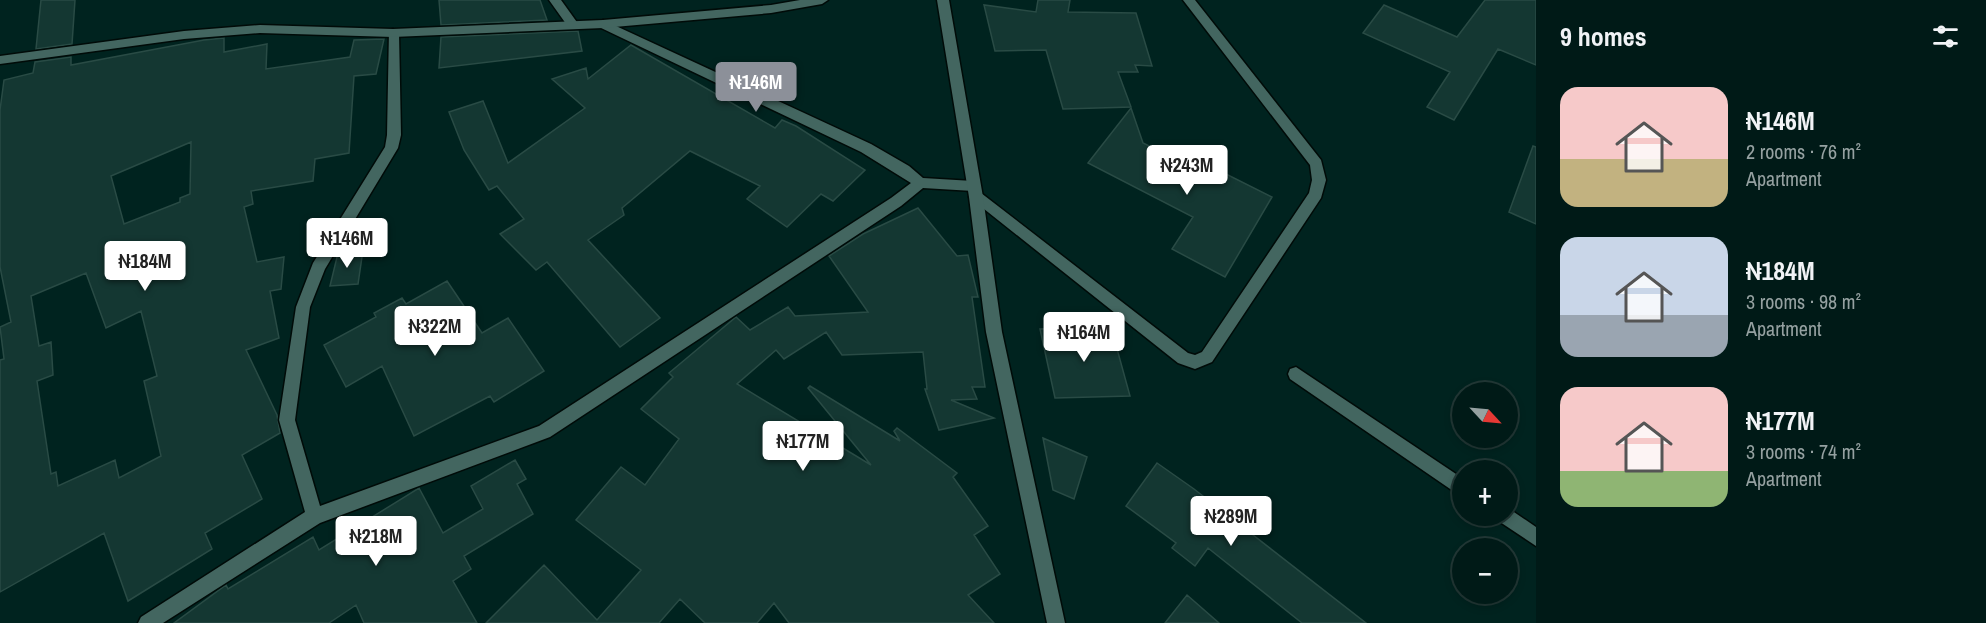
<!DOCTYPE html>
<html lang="en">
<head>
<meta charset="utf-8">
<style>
  body { margin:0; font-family:"Archivo Narrow",sans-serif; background:#0a2320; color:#f1f3f6; height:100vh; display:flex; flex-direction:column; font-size:22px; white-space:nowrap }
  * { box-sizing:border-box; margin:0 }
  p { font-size:20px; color:#95a1a1 }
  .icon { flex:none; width:33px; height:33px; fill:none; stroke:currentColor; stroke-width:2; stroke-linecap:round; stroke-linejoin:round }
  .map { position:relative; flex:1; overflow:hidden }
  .drawer { display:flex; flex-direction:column; background:#001a17; width:450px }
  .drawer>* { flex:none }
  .needle { width:39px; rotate:116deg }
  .fabs { position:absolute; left:1452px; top:382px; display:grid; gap:12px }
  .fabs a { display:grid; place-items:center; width:66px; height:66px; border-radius:50%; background:#001a17; box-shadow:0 3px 9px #0003,0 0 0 2px #223836; font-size:30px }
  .price { position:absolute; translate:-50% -51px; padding:0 14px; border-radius:6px; background:#fff; color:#222; font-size:20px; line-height:39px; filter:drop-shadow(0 2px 3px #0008) }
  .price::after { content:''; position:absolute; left:50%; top:36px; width:18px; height:14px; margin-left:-9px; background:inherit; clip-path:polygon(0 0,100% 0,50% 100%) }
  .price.current { background:#8c9099; color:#fff }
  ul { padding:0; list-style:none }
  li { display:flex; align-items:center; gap:18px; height:150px; padding:0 24px }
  li span { display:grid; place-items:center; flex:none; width:168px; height:120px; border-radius:18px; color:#555 }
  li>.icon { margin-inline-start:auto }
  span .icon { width:72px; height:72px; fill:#fffc; stroke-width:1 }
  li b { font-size:26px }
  h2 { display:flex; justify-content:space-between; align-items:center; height:72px; padding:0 24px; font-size:26px }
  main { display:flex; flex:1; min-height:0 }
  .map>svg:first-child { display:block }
</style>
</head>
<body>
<main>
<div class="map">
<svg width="1536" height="623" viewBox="0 0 1536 623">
  <rect width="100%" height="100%" fill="#00231f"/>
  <!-- building -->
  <path fill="#143732" stroke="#294b45" stroke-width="1.5" fill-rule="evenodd" d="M 41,0 L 75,0 L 72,44 L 36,49 Z
    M 439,0 L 540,0 L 547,20 L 441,25 Z
    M 1038,0 L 1070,0 L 1068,12 L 1136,13 L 1152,66 L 1135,65 L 1138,72 L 1118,72 L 1131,107 L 1063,109 L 1046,50 L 995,51 L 984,5 L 1036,12 Z
    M 1485,0 L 1536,0 L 1536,65 L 1498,49 L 1454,120 L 1427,107 L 1450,72 L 1363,33 L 1384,5 L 1457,37 Z
    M 578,31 L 582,51 L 439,68 L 441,37 Z
    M 224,38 L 224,52 L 267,44 L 266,69 L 350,57 L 354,40 L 384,39 L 376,74 L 354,76 L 349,153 L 315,159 L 313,181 L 251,191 L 253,204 L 244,207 L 257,262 L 284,257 L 281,289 L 270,291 L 279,338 L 246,350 L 277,415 L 280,433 L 242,455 L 262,499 L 205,533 L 212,549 L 128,601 L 104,533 L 0,592 L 0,360 L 4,359 L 0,327 L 11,322 L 0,267 L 0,110 L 4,80 L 33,73 L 35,62 L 71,57 L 71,65 L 204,40 ZM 191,142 L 190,194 L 180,198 L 180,202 L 124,224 L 111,176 ZM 86,273 L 106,328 L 141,311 L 157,376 L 144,381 L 161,456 L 119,478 L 115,460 L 58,486 L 56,472 L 51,474 L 37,381 L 53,375 L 51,342 L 39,346 L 31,296 Z
    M 631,45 L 775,128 L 782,120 L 796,126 L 865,170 L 833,201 L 821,194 L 787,227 L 747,199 L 760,186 L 690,151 L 622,208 L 624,215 L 588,240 L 660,318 L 620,347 L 547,262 L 536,270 L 500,234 L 524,219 L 497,186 L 489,190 L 464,150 L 449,112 L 483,101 L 508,163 L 585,108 L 552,79 L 586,68 L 588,79 Z
    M 1131,108 L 1143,143 L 1217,179 L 1222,172 L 1272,197 L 1225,277 L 1172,249 L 1193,217 L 1088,163 Z
    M 1533,146 L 1536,147 L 1536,224 L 1509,212 Z
    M 918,208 L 957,256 L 968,255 L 978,297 L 972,297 L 985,387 L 972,387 L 977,399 L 951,400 L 994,418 L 939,430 L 925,389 L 927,389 L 923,352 L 842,355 L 826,332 L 784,359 L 776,350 L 737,384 L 871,465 L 808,388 L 810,386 L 900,441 L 894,431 L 897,428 L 957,473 L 953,477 L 988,526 L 974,535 L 1000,574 L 968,595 L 994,623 L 789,623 L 774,603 L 757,623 L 705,623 L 680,599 L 659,623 L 486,623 L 544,565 L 597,620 L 641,570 L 576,520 L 621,467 L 645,485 L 679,439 L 641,409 L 673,377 L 669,373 L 736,317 L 750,330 L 788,307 L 795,316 L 868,312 L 829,256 L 863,234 Z
    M 363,250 L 358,284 L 330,286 L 338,253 Z
    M 447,281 L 482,333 L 508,318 L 544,371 L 494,402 L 490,396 L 414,436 L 382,366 L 346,387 L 324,345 L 376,317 L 374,313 L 402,298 L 406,304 Z
    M 1111,327 L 1130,396 L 1055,398 L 1040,329 Z
    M 1043,438 L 1087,457 L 1074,499 L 1053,490 Z
    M 515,460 L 526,479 L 517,484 L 533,514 L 464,556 L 471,569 L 453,581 L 477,623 L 364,623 L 356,605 L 329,623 L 174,623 L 226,585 L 228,589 L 313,537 L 319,550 L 419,488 L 443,533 L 483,509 L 471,486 Z
    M 1157,463 L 1194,489 L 1366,623 L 1302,623 L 1208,548 L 1195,566 L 1172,548 L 1176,543 L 1126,506 Z
    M 1187,595 L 1219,623 L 1165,623 Z"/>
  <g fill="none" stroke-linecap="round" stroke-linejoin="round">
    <defs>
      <path id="service" d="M 1183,0 L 1195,0 L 1321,160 L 1326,180 L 1321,198 L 1212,362 L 1195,369 L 1178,363 L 969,197 L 971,193 L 981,193 L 1188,353 L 1195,355 L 1202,352 L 1309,193 L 1312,180 L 1310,165 Z
        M 1296,367 L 1462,478 L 1462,495 L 1456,493 L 1290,379 L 1288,374 L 1290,369 Z
        M 1508,508 L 1536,527 L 1536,546 L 1500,522 L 1497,516 L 1508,516 Z"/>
      <path id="minor" d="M 549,0 L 561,0 L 579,25 L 577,28 L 569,28 Z
        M 603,20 L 871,144 L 909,166 L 923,178 L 973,181 L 980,186 L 973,191 L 923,188 L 901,206 L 550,437 L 320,523 L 163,623 L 138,623 L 141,617 L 305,512 L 279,420 L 296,307 L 313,263 L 385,147 L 387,135 L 389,30 L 393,29 L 399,33 L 401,135 L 398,148 L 325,269 L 310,307 L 295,420 L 320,506 L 539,426 L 891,198 L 911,183 L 861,152 L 599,27 L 597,24 Z"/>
      <path id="tertiary" d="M 800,0 L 828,0 L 822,4 L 771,13 L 603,28 L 393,37 L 260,33 L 184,39 L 0,64 L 0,56 L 184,31 L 260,25 L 393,29 L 603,20 L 771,5 Z
        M 937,0 L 949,0 L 983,197 L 1002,332 L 1065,623 L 1047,623 L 986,332 L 969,197 Z"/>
    </defs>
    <!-- service casing -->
    <use href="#service" stroke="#000b08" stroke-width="3"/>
    <!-- minor casing -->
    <use href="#minor" stroke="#000b08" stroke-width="3"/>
    <!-- tertiary casing -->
    <use href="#tertiary" stroke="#000b08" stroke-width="3"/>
    <!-- service -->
    <use href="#service" fill="#436660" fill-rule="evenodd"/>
    <!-- minor -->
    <use href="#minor" fill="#436660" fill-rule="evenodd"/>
    <!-- tertiary -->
    <use href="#tertiary" fill="#436660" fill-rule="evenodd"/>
  </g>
</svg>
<div class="fabs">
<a><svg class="needle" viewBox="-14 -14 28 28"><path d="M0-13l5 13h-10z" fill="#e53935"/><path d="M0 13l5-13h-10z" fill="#95a1a1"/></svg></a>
<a>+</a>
<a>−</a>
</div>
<b class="price current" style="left:756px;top:113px">₦146M</b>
<b class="price" style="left:1187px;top:196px">₦243M</b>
<b class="price" style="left:347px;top:269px">₦146M</b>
<b class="price" style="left:145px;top:292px">₦184M</b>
<b class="price" style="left:435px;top:357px">₦322M</b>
<b class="price" style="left:1084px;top:363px">₦164M</b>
<b class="price" style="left:803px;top:472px">₦177M</b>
<b class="price" style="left:1231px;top:547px">₦289M</b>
<b class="price" style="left:376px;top:567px">₦218M</b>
</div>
<section class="drawer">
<h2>9 homes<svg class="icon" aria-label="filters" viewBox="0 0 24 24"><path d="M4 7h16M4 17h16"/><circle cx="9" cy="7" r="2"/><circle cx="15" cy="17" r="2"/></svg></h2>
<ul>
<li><span style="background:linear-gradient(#f6c9c9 60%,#c2b280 0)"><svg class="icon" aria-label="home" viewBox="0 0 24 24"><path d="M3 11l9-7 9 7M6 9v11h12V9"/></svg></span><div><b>₦146M</b><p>2 rooms · 76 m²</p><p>Apartment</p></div></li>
<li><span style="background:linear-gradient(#c9d6e8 65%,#9aa5b1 0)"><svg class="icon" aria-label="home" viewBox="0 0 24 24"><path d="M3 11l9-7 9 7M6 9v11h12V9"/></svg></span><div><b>₦184M</b><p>3 rooms · 98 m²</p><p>Apartment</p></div></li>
<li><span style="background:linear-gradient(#f6c9c9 70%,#8fb573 0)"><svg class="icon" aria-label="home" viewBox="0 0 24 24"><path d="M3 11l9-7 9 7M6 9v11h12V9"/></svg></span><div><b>₦177M</b><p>3 rooms · 74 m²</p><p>Apartment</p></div></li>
</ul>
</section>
</main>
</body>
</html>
